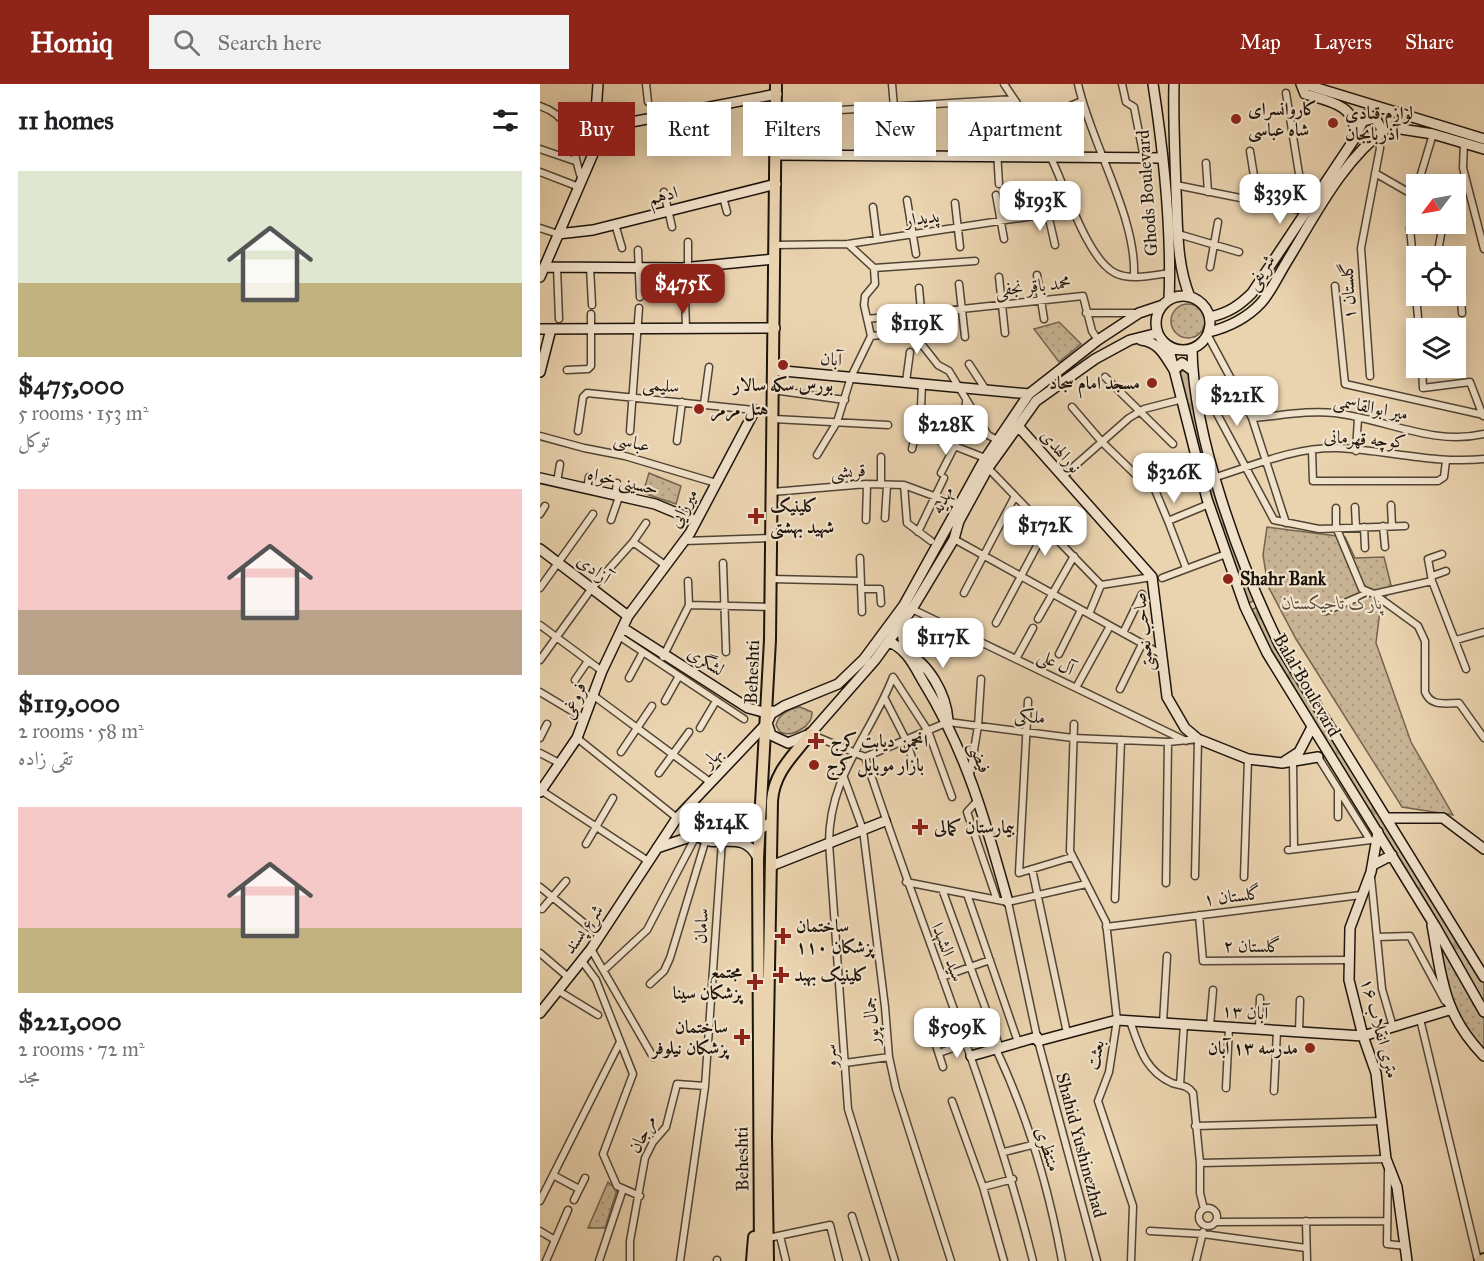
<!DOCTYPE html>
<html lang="en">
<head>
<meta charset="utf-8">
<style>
  body { margin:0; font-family:"IM FELL Great Primer",Amiri,serif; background:#f2f2f2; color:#202124; height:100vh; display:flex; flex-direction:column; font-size:22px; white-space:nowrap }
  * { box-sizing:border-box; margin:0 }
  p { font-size:20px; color:#757577 }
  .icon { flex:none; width:33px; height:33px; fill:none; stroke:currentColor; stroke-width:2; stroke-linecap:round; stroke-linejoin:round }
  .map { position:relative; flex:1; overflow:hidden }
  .panel { display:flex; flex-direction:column; background:#fff; width:540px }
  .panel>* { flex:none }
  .banner { position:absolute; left:18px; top:18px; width:570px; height:54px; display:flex; gap:12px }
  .needle { width:39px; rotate:238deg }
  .buttons { position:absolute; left:866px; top:90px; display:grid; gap:12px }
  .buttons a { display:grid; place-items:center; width:60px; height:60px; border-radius:0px; background:#fff; box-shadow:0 3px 15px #0003; font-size:30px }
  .price { position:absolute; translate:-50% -51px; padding:0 14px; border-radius:12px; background:#fff; color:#222; font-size:20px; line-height:39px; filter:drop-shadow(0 2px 3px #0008) }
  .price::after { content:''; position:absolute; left:50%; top:36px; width:18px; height:14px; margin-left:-9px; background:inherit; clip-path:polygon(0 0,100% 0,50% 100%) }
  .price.active { background:#8f2418; color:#fff }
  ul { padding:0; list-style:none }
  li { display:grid; align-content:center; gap:12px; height:318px; padding:0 18px }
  li span { display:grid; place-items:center; height:186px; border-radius:0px; color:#555 }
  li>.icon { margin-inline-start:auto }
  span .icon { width:108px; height:108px; fill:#fffc; stroke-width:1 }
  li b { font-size:26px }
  h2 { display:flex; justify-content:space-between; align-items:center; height:72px; padding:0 18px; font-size:26px }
  .chip { padding:0 21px; border-radius:0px; background:#fff; box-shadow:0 3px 15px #0003; font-size:21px; line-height:54px }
  .chip.active { background:#8f2418; color:#fff }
  header { display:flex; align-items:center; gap:36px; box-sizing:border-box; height:84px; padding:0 30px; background:#8f2418; color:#fff }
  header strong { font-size:28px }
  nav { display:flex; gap:33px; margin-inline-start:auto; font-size:21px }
  .search { width:420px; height:54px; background:#f2f2f2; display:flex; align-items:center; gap:15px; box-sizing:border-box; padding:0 21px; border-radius:0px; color:#757577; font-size:22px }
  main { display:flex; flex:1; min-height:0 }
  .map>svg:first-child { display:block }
</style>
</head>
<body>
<header>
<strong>Homiq</strong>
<div class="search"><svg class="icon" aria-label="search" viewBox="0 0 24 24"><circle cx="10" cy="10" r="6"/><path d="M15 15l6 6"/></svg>Search here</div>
<nav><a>Map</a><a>Layers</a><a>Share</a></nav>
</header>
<main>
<section class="panel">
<h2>11 homes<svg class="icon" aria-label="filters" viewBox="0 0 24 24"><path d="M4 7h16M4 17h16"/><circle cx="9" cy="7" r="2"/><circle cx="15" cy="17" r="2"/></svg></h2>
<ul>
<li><span style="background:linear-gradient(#dfe7d0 60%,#c2b280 0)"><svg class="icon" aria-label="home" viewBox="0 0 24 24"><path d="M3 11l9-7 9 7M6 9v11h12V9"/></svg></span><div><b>$475,000</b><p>5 rooms · 153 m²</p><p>توکل</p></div></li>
<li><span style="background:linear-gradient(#f6c9c9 65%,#b9a48a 0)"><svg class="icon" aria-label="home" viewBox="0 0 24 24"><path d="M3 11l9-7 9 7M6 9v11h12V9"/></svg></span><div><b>$119,000</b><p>2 rooms · 58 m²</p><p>تقی زاده</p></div></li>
<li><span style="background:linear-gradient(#f6c9c9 65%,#c2b280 0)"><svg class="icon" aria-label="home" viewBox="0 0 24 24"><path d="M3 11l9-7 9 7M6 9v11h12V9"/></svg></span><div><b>$221,000</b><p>2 rooms · 72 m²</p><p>مجد</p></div></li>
</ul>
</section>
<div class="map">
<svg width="944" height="1177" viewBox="0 0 944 1177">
  <defs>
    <pattern id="grass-dots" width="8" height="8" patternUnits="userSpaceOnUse" patternTransform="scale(1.5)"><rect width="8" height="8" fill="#c7b393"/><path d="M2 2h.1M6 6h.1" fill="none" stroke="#aa997d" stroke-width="1.8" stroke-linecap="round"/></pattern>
    <pattern id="forest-firs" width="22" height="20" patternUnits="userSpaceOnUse" patternTransform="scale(1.5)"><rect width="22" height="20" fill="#c7b393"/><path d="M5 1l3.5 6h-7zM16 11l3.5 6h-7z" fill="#aa997d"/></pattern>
  </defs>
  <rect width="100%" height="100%" fill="#ead3af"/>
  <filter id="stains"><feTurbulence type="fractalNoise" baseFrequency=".00333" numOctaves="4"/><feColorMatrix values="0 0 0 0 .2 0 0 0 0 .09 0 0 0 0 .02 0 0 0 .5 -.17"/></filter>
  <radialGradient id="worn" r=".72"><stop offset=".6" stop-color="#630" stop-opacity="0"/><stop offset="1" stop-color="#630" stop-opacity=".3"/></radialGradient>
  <!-- grass -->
  <path fill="url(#grass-dots)" stroke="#72644f" stroke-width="1.5" d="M631 237a17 17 0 1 1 34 0a17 17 0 1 1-34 0Z
    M 519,238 L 541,260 L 519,278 L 494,245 Z
    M 109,389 L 141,402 L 136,420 L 103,409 Z
    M 727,443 L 805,453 L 815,474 L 844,473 L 852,505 L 841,518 L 836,559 L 871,658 L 913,731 L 862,723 L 756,555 L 728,502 L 723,471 Z
    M 260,623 L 272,628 C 273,642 252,654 240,648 L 236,641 C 239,629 249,625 260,623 Z
    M 897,850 L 944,932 L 944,968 L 913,924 Z
    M 68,1098 L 77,1106 L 65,1144 L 48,1144 Z"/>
  <!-- forest -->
  <path fill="url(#forest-firs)" stroke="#72644f" stroke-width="1.5" d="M 644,285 L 649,292 L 662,356 L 715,516 L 707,520 L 668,408 L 639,290 Z
    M 719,522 L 944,899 L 944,919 L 730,566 L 711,526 Z"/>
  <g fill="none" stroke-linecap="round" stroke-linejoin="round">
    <defs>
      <path id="street" d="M 106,0 L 108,18
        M 352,0 L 354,23
        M 464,0 C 480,24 498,48 511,74 C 525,102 547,175 575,189 C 591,197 614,191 630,189
        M 538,0 C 551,60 597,133 594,193
        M 582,0 L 586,18 L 594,23 L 604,74
        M 424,19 L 425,72
        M 0,22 C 38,35 30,66 42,96
        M 237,30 L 474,15
        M 455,34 L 459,100
        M 490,39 L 542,17
        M 924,58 L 923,84 L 944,165
        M 0,65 L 35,77
        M 710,67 L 718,117
        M 666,79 L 668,108
        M 0,88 L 39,103
        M 835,89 L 875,112
        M 878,100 L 893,50
        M 636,101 L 765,127 L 746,9
        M 124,108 L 132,143
        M 876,108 L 870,144 L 876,208
        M 456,111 L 464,155
        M 183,113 L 187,128
        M 367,116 L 376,170
        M 415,119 L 420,163
        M 333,123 L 337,155
        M 508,130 L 515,161
        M 75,140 L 82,164
        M 0,144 L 18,150
        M 638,150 L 699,168
        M 148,158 L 148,205
        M 235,161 L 308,160 L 533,126
        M 98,166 L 100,213
        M 898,167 L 903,140
        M 17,183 L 19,235
        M 50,183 L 52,221
        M 670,183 L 678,138
        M 334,184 L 435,177
        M 497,191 L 504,235
        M 459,193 L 465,249
        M 419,200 L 425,253
        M 795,202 L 805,300 L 944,331
        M 379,204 L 383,248
        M 876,212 L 879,244
        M 899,212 L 912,212
        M 914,212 L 921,215 L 922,229
        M 145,215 L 146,244
        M 546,229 L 599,229
        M 327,235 L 543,212 L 552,247 L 558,256
        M 331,252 L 372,248 L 398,281 L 409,287 L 448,351 L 457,356
        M 668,252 L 712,334 L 746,439
        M 429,280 L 446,306
        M 882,284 L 883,304 L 930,298 L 943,332
        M 27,286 L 48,285 L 51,282 L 51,230
        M 830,292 L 821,164 L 840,64 L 838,50
        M 565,293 L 633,360
        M 366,298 L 370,268
        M 233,306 L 305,316
        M 668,313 L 734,436 L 779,445 L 865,442
        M 164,320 L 169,283
        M 532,323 L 562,358 L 596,391
        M 712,334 C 739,332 768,326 795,329 C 845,335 893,362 944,350
        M 234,335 L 348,341
        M 38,347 L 43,313 L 47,309 L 233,328
        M 90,347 L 99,224
        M 376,347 L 445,374
        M 0,352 L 44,364 L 85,372 L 176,399
        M 137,357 L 142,318
        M 372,365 L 381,323 L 382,300
        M 772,366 L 773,397 L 898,397 L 904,393 L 906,377
        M 816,367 L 818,334
        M 277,371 L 297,338 L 311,293 L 331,252 L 324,221 L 325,212 L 335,200 L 334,184 L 308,160
        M 341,373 L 341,400
        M 448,384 L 561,501 L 612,493
        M 401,389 L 424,344 L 426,317
        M 522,393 L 589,334 L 604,325 L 639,316
        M 676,393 C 715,381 756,363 797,364 C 847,366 893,380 944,375
        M 610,394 L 628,437 L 669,420
        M 17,398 L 20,380
        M 364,401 L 367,439 L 391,457
        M 47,405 L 49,393
        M 232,408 L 327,400 L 364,401 L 418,421
        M 75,412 L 77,399
        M 851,421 L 852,442
        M 815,423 L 816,443
        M 796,424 L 796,443 L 822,505 L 834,510 L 892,497
        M 0,430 L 5,422
        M 345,434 L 347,401
        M 71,436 L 79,413
        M 326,436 L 327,400
        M 628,437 L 646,484
        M 843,442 L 845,463
        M 824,443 L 825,464
        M 378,448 L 404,394
        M 414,455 L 621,570
        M 144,457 L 232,454
        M 93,458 L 125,481
        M 902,470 L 888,475 L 892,497 L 926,585
        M 320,474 L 322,528
        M 183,479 L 186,568
        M 892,492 L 906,487
        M 622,494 L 686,470
        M 231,495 L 321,497
        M 148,497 L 149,521
        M 0,504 L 53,430
        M 321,505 L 340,505 L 341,519
        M 424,509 L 475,412
        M 834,510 L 878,542 L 885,557 L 885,608 C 891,623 905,619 919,619 L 944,654
        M 372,525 L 646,657
        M 786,527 L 828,509
        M 549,530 L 561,501
        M 498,535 L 534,472
        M 456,539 L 507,443
        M 0,541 L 62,587
        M 583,549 L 602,510
        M 79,552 L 204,635
        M 916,556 L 944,548
        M 519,570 L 541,526
        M 123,573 L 149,521 L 230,523
        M 476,575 L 493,544
        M 0,576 L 52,504 L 93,458 L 106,439
        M 353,593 C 330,652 289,692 289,759 L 308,1025 L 355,1177
        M 353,593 L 388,647 L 412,713
        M 89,594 L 103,568
        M 35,596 L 48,577
        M 538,600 L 570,542
        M 580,605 L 602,560
        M 0,608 L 45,635
        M 54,612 L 170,698
        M 345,615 L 366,656 L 373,677
        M 125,617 L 139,592
        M 488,617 L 479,789 L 532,773
        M 534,640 L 530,767 L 566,838 L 577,936 L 569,988 L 558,1017 L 593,1122 L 591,1177
        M 160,644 L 176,617
        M 270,650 L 325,673
        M 0,654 L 7,640
        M 37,654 L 137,734
        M 81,668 L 112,622
        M 0,669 L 21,680
        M 325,673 C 380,842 450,1005 493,1177
        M 325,673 L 408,638 L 533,654 L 628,658 L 658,655 L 655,792
        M 778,673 L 830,756
        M 753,678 L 754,765
        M 119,689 L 149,648
        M 430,690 L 438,642 L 441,595
        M 303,691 L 323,746 L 345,923 L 349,973 L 356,1005 L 411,1177
        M 2,707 L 108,777
        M 798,707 L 798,733
        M 438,716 L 427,728 L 457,816
        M 46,760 L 73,714
        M 748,766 L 831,756
        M 492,785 L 527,949
        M 704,793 L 708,675
        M 831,793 L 842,905 L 853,943
        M 366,798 L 468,818 L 546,800
        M 626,799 L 628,658
        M 0,803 L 60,852
        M 402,805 L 460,964
        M 427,810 L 478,958
        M 575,815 L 581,656
        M 468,818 L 497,953 L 557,1177
        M 2,825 L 26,797
        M 659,831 L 663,877 L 808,876
        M 566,843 L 821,811
        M 837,853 L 870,852 L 905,917
        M 51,865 L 113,973
        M 0,869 L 28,893
        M 42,877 L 56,896 L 93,990 L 63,1070 L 77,1102 L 100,1112
        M 64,886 L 107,846 L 156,752
        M 402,893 L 450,876
        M 110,900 L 124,887 L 130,874 L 166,755
        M 17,906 L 58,931
        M 880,935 L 938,1177
        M 590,937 C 599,963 605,987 632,999 C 640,1002 648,1001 653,1009 L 660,1079 L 660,1109 L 664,1125
        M 623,939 L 627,872
        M 670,942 L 673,906
        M 719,945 L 720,914
        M 759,948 L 760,916
        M 393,952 L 403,983
        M 456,965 C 487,1031 509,1105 522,1177
        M 399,969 L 427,959
        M 305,979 L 349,973
        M 640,1001 L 644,940
        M 686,1004 L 689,943
        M 734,1007 L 737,947
        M 412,1017 L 443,1103 L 464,1177
        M 655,1042 L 843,1037
        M 464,1068 L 492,1061
        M 660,1079 L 846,1075
        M 848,1087 L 847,1160 L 866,1162
        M 13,1091 L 39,1105
        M 443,1103 L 473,1095
        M 34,1116 L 45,1094
        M 0,1117 L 80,958
        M659 1133a9 9 0 1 1 18 0a9 9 0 1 1-18 0Z
        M 312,1132 L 326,1177
        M 766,1137 L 767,1177
        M 676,1138 L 847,1137
        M 0,1147 L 15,1156
        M 610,1147 L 663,1150 L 766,1164
        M 240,1152 L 246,1177
        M 233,1153 L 290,1141 L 299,1177
        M 6,1177 L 28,1126
        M 59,1177 L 83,1105
        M 90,1177 L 90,1157 L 105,1074 L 113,1058 L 126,1043 L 137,1000 L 165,1002
        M 140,1177 L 165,1002 L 182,757
        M 177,1177 L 177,1176
        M 656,1177 L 663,1148"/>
      <path id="secondary" d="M 613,0 C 624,71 632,144 629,216
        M 634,0 C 633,36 635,71 636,107 C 638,143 636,179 650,213
        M 761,0 L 765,10 C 788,17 818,21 814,51
        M 764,0 L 944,55
        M 824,37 L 835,34 L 843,47
        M 848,43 L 893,50 L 944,65
        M 55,45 L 237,10
        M 237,71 L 623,74
        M 18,150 L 53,146 L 236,100
        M 5,183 L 142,184 L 234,175
        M 0,193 L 53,70 L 58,0
        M616 239a27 27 0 1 1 54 0a27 27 0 1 1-54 0Z
        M 670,233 C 688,229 699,222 712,209 L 813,57 L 826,31 L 842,24
        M 0,245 L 235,244
        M 669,248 C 689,243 707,234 721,219 C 731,208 738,192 746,179 C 775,132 802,76 848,43
        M 601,256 C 619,258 625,272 634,286 L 642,279 L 652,286
        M 628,262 L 667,415 L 705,523 L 727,569 L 895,842 L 944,928
        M 652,265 C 653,353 701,483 740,562 L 944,893
        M 233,286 L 489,310
        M 0,288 L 11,245
        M 478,342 L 612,493 L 627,613 L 645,644 L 658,655 L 708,675 L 742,679 L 778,673
        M 0,394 L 115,420 L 156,437
        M 0,465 L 88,532
        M 361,541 L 365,568 C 389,579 406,610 408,636
        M 83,544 L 208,624 L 227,629 L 233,627
        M 349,558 C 367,565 374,582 384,599 C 427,669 446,739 468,818
        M 227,639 L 231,651 L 248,659 L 270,650 L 335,576 L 372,525 L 414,455 L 419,437 L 448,384 L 496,317 L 555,275 L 590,256 L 618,249
        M 745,677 L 759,668 L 772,643
        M 0,708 L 37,654 L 62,587 L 88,532 L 150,449 L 215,326
        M 141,731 C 145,737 149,745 155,750 C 176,769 201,742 218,774
        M 847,734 L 903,734 L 944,765
        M 838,748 L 831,788 L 810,844 L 809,896 L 823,952 L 836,989 L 846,1075 L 857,1103 L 867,1177
        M 203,757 L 231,738
        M 117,764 L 156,751
        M 833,781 L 852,771
        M 231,782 L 345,737
        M 892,841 C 902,895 903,930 944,972
        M 0,929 L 51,865 L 137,734 L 227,639 L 231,630 L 244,622 L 298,600 L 324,575 L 364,521 L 443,378 L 489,310 L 558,256 L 599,229 L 623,221
        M 498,957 L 577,936 L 823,952 L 909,926
        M 431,972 L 497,953"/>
      <path id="primary" d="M 212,1177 L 214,1153
        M 220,1177 L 218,774 L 230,556 L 236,0
        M 228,1177 L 226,1053 L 232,717 C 234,688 253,672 270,650
        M 940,1177 L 944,1175"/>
    </defs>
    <!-- street casing -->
    <use href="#street" stroke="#504434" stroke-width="9"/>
    <!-- secondary casing -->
    <use href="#secondary" stroke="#1d140b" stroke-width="12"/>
    <!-- primary casing -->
    <use href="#primary" stroke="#1d140b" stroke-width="14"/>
    <!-- street -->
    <use href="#street" stroke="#f1e2cb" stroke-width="6"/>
    <!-- secondary -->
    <use href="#secondary" stroke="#f1e2cb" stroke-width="9"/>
    <!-- primary -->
    <use href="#primary" stroke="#ead3af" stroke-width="10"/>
  </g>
  <!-- markers -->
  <g fill="#8f2418" stroke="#f1e2cb" stroke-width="2">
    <circle cx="696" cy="35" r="6"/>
    <circle cx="793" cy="39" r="6"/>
    <circle cx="243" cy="281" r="6"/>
    <circle cx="612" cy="299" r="6"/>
    <circle cx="159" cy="325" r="6"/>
    <path d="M213 423h6v6h6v6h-6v6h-6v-6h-6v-6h6z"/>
    <circle cx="688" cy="495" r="6"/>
    <path d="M273 648h6v6h6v6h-6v6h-6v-6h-6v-6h6z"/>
    <circle cx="274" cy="681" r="6"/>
    <path d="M377 734h6v6h6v6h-6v6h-6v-6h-6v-6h6z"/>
    <path d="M240 843h6v6h6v6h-6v6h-6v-6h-6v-6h6z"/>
    <path d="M238 882h6v6h6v6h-6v6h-6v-6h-6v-6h6z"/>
    <path d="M212 889h6v6h6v6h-6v6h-6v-6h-6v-6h6z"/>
    <path d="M199 944h6v6h6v6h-6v6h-6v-6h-6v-6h6z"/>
    <circle cx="770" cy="964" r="6"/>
  </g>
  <g text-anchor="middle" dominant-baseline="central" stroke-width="4.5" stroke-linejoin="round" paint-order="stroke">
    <!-- poi labels -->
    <g font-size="18" font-weight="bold" fill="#1d140b" stroke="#f1e2cb" text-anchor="start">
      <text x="708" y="25">کاروانسرای<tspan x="708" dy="21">شاه عباسی</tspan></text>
      <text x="805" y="29">لوازم قنادی<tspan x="805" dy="21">آذربایجان</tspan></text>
      <text x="600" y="299" text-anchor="end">مسجد امام سجاد</text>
      <text x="243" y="301" text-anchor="middle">بورس سکه سالار</text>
      <text x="171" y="325">هتل مرمر</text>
      <text x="230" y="422">کلینیک<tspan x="230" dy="21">شهید بهشتی</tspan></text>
      <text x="700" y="495">Shahr Bank</text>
      <text x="290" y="657">انجمن دیابت کرج</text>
      <text x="286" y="681">بازار موبایل کرج</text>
      <text x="394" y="743">بیمارستان کمالی</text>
      <text x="256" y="842">ساختمان<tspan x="256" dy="21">پزشکان ۱۱۰</tspan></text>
      <text x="202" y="888" text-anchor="end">مجتمع<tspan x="202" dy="21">پزشکان سینا</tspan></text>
      <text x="254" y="891">کلینیک بهبد</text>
      <text x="188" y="943" text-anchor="end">ساختمان<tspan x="188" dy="21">پزشکان نیلوفر</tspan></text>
      <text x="758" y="964" text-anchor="end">مدرسه ۱۳ آبان</text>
    </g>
    <!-- street labels -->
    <g font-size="18" fill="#1d140b" stroke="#f1e2cb">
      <text transform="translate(607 109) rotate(-94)">Ghods Boulevard</text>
      <text transform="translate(123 111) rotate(-14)">ادهم</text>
      <text transform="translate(382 134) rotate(-8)">پدیدار</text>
      <text transform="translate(720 188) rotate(-57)">شریفی</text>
      <text transform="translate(493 202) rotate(-6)">محمد باقر نجفی</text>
      <text transform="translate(808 207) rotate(-93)">گلستان ۱</text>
      <text transform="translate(291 275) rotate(5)">آبان</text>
      <text transform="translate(121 301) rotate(5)">سلیمی</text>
      <text transform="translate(831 323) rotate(11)">میر ابوالقاسمی</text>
      <text transform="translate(825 355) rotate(4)">کوچه قهرمانی</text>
      <text transform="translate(92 358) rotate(14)">عباسی</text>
      <text transform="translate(521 367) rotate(49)">نورالهدی</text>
      <text transform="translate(308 387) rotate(-4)">قریشی</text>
      <text transform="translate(83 397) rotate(13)">حسینی خواه</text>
      <text transform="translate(402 416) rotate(-61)">مهدیه</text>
      <text transform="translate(143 424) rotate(-61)">میرزایی</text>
      <text transform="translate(54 485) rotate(37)">آزادی</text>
      <text transform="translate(603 548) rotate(-96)">صاحب نعمتی</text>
      <text transform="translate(166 577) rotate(32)">لشگری</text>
      <text transform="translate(516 578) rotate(26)">آل علی</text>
      <text transform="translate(212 588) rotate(-88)">Beheshti</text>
      <text transform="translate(767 601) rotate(60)">Balal Boulevard</text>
      <text transform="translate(34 617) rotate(-69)">فروغی</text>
      <text transform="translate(490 632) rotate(7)">ملکی</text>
      <text transform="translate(172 673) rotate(-46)">بهار</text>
      <text transform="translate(440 673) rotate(69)">فیضی</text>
      <text transform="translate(692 812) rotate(-7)">گلستان ۱</text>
      <text transform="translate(161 842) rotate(-86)">سامان</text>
      <text transform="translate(43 845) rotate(-55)">شرع پسند</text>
      <text x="712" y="862">گلستان ۲</text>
      <text transform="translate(408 868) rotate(69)">سید الشهدا</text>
      <text transform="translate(705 928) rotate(4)">۱۳ آبان</text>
      <text transform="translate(331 937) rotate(-95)">جمال پور</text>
      <text transform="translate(840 944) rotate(75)">۱۶ متری انقلاب</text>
      <text transform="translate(555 971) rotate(-78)">بعثت</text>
      <text transform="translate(290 972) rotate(-94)">سرو</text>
      <text transform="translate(102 1050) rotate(-63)">مرجان</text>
      <text transform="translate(541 1061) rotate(75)">Shahid Yushinezhad</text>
      <text transform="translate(508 1065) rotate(72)">منتظری</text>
      <text transform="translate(202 1075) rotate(-91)">Beheshti</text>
    </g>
    <!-- park labels -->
    <g font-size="18" font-style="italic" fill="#584c3b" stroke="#f1e2cb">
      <text x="792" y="519">پارک تاجیکستان</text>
    </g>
  </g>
  <rect width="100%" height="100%" filter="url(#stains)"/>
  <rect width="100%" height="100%" fill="url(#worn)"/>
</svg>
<div class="buttons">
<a><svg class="needle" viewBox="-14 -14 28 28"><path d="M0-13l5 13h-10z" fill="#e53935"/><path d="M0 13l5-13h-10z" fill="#757577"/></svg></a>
<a><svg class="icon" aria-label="locate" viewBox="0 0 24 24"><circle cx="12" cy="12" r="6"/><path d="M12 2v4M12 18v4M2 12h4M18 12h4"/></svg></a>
<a><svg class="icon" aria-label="layers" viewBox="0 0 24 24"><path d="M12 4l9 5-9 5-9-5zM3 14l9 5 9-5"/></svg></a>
</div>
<b class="price" style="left:740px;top:141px">$339K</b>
<b class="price" style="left:500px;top:148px">$193K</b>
<b class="price active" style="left:143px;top:231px">$475K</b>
<b class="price" style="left:377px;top:271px">$119K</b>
<b class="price" style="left:697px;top:343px">$221K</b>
<b class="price" style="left:406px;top:372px">$228K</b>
<b class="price" style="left:634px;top:420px">$326K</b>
<b class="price" style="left:505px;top:473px">$172K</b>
<b class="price" style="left:403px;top:585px">$117K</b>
<b class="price" style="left:181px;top:770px">$214K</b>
<b class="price" style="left:417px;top:975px">$509K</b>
<div class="banner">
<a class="chip active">Buy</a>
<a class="chip">Rent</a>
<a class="chip">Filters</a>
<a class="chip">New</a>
<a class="chip">Apartment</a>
</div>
</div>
</main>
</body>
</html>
